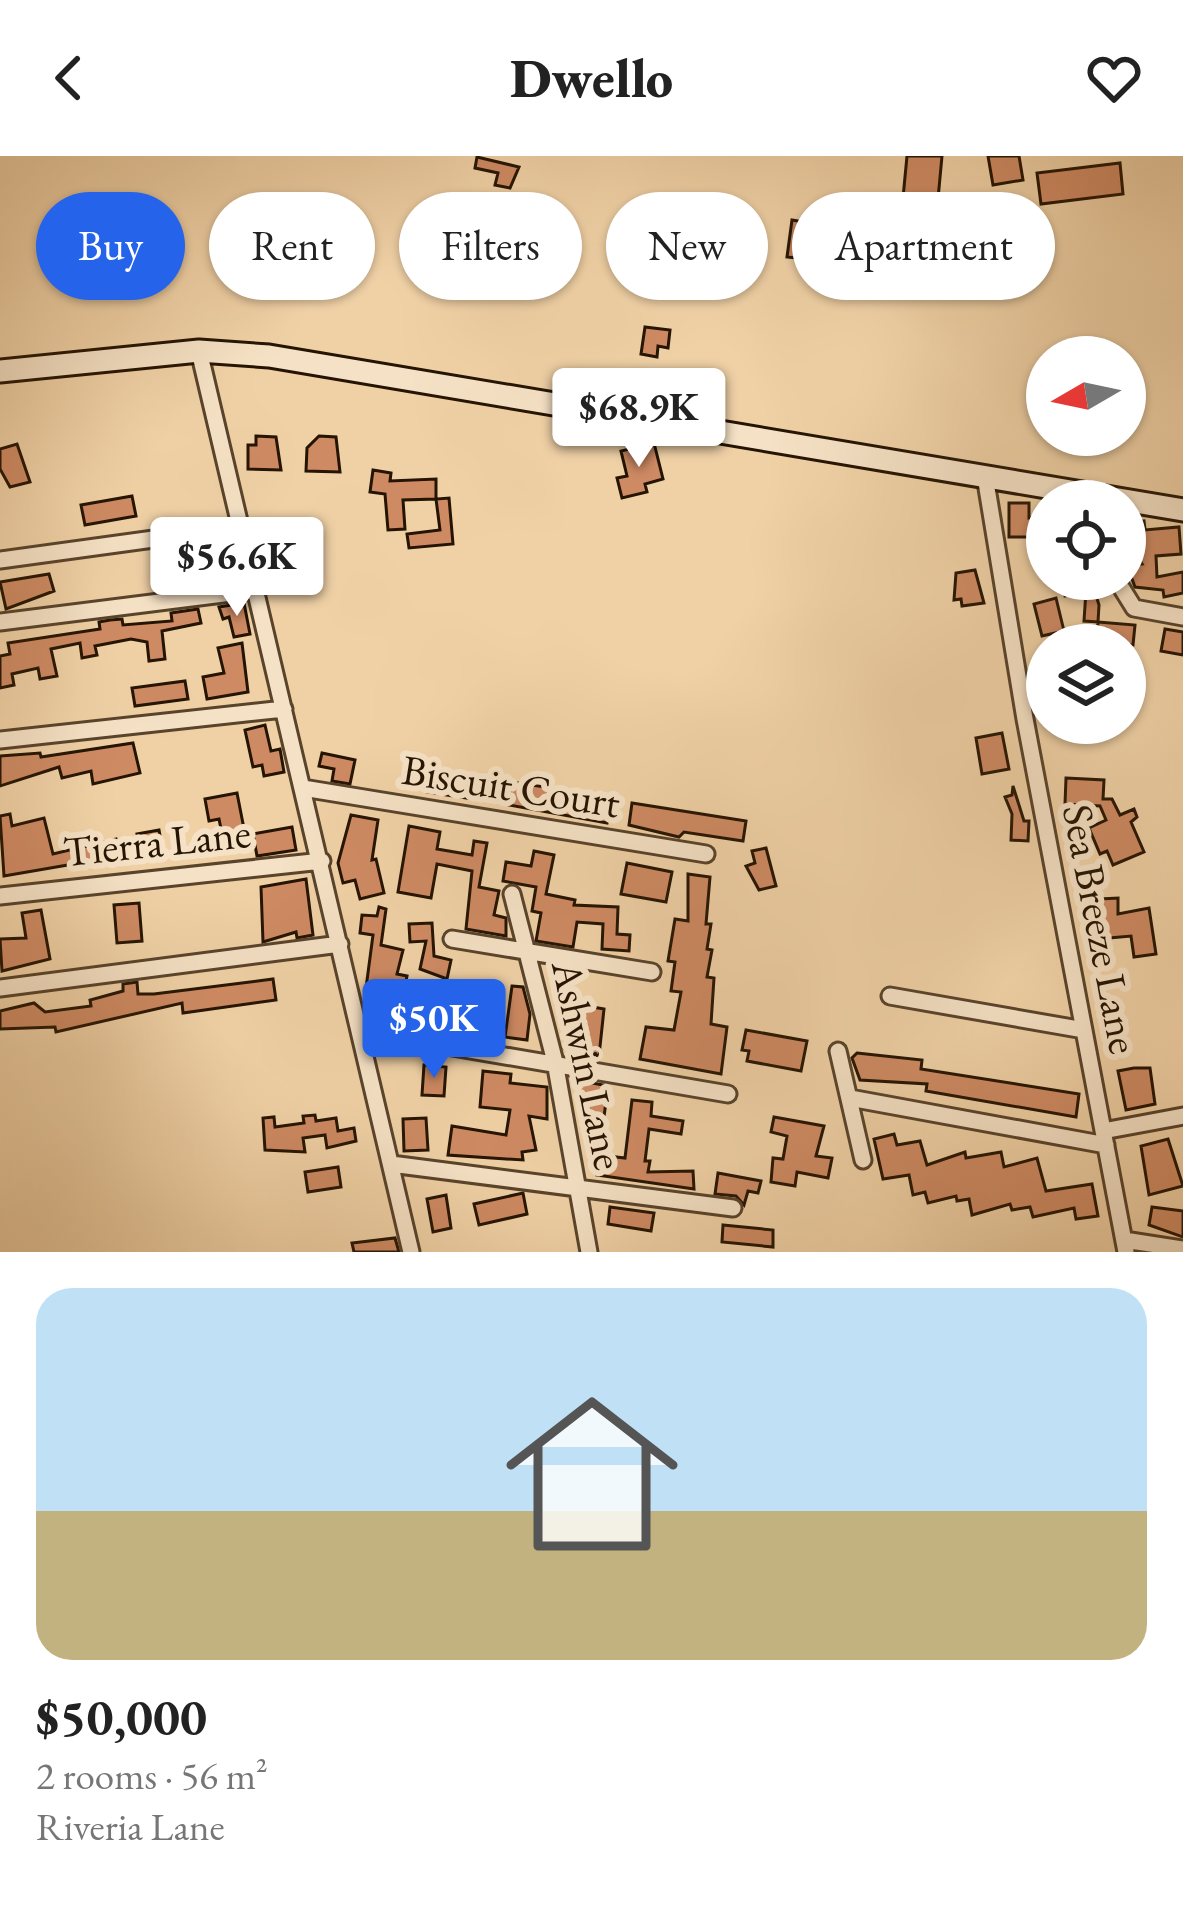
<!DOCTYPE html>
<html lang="en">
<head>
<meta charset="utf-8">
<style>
  body { margin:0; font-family:"EB Garamond",serif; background:#f2f2f2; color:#222; height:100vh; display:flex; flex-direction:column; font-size:45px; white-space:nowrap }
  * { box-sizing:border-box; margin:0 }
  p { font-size:39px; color:#767676 }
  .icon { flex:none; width:66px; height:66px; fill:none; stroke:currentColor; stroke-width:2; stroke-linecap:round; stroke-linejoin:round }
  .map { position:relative; height:1096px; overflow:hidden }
  .details { display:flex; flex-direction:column; background:#fff; flex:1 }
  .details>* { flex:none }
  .hud { position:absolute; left:36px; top:36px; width:1113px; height:108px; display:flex; gap:24px }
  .needle { width:78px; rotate:261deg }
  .controls { position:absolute; left:1026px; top:180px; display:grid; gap:24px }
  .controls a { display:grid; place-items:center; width:120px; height:120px; border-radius:50%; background:#fff; box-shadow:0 3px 9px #0004; font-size:60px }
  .price { position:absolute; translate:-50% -102px; padding:0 27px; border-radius:12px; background:#fff; color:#222; font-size:39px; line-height:78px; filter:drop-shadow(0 3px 6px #0008) }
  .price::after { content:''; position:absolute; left:50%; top:72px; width:36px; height:27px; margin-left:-18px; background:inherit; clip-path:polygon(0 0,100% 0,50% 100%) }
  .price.active { background:#2563eb; color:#fff }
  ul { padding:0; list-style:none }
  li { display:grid; align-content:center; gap:24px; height:636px; padding:0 36px }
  li span { display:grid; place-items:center; height:372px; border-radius:36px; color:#555 }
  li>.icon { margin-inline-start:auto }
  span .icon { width:216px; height:216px; fill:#fffc; stroke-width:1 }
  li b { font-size:51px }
  .chip { padding:0 42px; border-radius:54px; background:#fff; box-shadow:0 3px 9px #0004; font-size:42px; line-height:108px }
  .chip.active { background:#2563eb; color:#fff }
  header { display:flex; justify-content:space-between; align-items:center; height:156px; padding:0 36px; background:#fff; font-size:54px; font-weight:800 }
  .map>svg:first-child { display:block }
</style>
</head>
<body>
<header><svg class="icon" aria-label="back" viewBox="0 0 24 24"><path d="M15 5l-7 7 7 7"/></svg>Dwello<svg class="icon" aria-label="heart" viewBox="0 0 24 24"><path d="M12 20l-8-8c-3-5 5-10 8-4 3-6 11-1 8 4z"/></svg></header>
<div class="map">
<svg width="1183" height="1096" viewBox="0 0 1183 1096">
  <rect width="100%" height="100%" fill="#f0d1a6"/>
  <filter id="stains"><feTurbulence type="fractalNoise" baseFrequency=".00167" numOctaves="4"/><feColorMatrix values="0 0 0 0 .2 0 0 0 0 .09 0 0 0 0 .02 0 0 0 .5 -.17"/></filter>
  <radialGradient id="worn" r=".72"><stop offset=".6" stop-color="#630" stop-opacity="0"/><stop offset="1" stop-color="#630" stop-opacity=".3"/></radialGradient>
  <!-- building -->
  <path fill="#ce8a63" stroke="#251402" stroke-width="3" d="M 907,0 L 942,0 L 933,97 L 898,94 Z
    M 988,0 L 1019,0 L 1023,24 L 993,29 Z
    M 477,1 L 519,11 L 510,32 L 495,29 L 498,17 L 475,12 Z
    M 1120,7 L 1123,38 L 1041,48 L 1037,17 Z
    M 792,64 L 829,70 L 823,105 L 787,101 Z
    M 440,108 L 464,113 L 460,135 L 436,130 Z
    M 645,171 L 670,174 L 668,192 L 658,190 L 657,201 L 641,198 Z
    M 256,280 L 276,281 L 281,314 L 248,313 L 248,289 L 256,289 Z
    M 319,280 L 336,281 L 340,316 L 306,315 L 307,292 Z
    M 654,287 L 663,323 L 645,328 L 647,336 L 622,342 L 617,322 L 627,320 L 621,295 Z
    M 17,288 L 30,326 L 10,331 L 0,313 L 0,293 Z
    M 373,314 L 391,317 L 390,325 L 436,323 L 436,343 L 403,344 L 405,373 L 388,374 L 385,338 L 370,336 Z
    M 132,340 L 136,360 L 85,369 L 81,349 Z
    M 449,342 L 453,388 L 409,392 L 407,378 L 440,374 L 436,343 Z
    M 1009,347 L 1029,347 L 1029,362 L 1047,358 L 1047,381 L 1009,381 Z
    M 1144,365 L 1145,374 L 1179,371 L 1181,398 L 1156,400 L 1157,421 L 1183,416 L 1183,437 L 1164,441 L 1163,434 L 1135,431 L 1127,409 L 1142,408 L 1125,379 L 1125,367 Z
    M 212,398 L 216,427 L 188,430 L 185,409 L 192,408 L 191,401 Z
    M 975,414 L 984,447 L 962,450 L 961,443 L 954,444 L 956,417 Z
    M 49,418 L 54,435 L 6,453 L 0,426 Z
    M 1091,423 L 1099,449 L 1098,466 L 1084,465 L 1086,435 L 1065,440 L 1061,424 Z
    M 1056,442 L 1064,475 L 1042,480 L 1034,448 Z
    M 244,447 L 250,478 L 234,481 L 229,461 L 223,463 L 219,451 Z
    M 198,453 L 201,467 L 162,475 L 165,503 L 149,505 L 147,486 L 131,483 L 95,490 L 97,499 L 82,502 L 80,487 L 51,493 L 57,520 L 40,523 L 38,512 L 12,518 L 14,529 L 0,532 L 0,500 L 10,498 L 8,487 L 100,473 L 99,466 L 110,464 L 122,463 L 123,469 L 172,465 L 171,457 Z
    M 1098,466 L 1135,469 L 1133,489 L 1096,489 Z
    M 1165,473 L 1183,476 L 1183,499 L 1161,495 Z
    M 242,487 L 248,536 L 207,543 L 203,521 L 224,517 L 218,492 Z
    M 185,525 L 188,543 L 135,550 L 132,532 Z
    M 265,569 L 271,595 L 280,593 L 284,616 L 264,620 L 262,609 L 253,611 L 245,574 Z
    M 1002,577 L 1009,613 L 982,618 L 976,582 Z
    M 133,587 L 140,617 L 93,628 L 91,615 L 62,622 L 59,611 L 0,630 L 0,600 L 40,597 L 41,601 Z
    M 322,597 L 355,604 L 350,628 L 332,625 L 334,613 L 319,610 Z
    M 429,618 L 475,625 L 473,643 L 427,636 Z
    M 1066,622 L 1104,624 L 1103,643 L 1112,643 L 1120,659 L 1134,653 L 1137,661 L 1131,666 L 1144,696 L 1113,709 L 1107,695 L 1100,698 L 1089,672 L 1106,664 L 1100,650 L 1065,648 Z
    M 512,626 L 611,641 L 607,667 L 509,649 Z
    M 1013,630 L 1024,665 L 1029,665 L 1028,685 L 1011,684 L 1012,658 L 1005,641 L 1012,639 Z
    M 237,637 L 247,688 L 225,693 L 219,663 L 209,665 L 205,643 Z
    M 632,647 L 746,665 L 743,685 L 684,676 L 679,681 L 629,669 Z
    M 10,658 L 12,670 L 44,662 L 53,698 L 116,683 L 120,700 L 4,720 L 0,660 Z
    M 351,659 L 378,664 L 372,704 L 376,703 L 384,737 L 360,743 L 355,724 L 343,727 L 338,707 Z
    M 409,670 L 440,676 L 437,693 L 472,699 L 474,685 L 487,687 L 479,731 L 499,735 L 494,759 L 506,762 L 506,780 L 466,773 L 472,715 L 437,708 L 431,742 L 398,736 Z
    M 292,671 L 296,694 L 257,700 L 253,678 Z
    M 159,674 L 164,702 L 142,705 L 137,678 Z
    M 766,692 L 776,730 L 759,734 L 746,710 L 755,707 L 752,695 Z
    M 534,695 L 554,699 L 546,738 L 575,744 L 574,749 L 618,751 L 617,778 L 630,779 L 629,795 L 602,793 L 603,768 L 577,766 L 573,791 L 536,785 L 541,757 L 532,755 L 536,731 L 503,725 L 506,706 L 531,710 Z
    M 627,707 L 672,716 L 666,746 L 621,738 Z
    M 688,718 L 710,721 L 706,768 L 711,768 L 707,793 L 712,794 L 707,821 L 714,822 L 711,868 L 727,871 L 721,918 L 640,903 L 646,871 L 674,874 L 681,836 L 671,835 L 675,806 L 668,805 L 675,763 L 688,765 Z
    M 306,723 L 313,779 L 297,782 L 296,776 L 263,786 L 261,731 Z
    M 1118,742 L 1118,758 L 1149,752 L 1156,798 L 1134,801 L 1131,780 L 1097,783 L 1100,743 Z
    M 139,747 L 142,785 L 117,787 L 114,749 Z
    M 379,751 L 386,753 L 381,789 L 403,794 L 397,818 L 407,820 L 401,850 L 382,846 L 366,832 L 373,779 L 360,777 L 362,759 L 377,760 Z
    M 41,754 L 50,803 L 2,815 L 0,783 L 26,782 L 22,757 Z
    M 432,767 L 434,800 L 451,804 L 447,823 L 420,813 L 426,785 L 410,786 L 409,768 Z
    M 273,823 L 276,844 L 183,857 L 182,847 L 56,876 L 55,871 L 0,873 L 0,855 L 34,847 L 45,856 L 91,850 L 90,844 L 123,835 L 123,828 L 137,826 L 138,838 L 154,838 Z
    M 512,830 L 523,831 L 530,858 L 527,884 L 505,881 Z
    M 570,847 L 604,853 L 599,900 L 564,892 Z
    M 746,874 L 807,885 L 801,915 L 747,905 L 749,895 L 742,894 Z
    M 857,897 L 922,904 L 921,913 L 1079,938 L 1076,961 L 926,935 L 927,928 L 860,924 L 852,902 Z
    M 424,909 L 446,911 L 444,940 L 422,939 Z
    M 1134,912 L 1150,912 L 1155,948 L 1126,954 L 1118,915 Z
    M 483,915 L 511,918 L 510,927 L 547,931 L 547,963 L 529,960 L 536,994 L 522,996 L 523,1004 L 448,999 L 452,970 L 506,979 L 510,954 L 480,951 Z
    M 582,925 L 608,930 L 604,961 L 585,958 L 586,950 L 578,949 Z
    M 632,944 L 652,946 L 651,960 L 683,965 L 681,978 L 649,973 L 645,1005 L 650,1005 L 648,1016 L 693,1015 L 694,1033 L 597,1019 L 599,999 L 625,1002 Z
    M 315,959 L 316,965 L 336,962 L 338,975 L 354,972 L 356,985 L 327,992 L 325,979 L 303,982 L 305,996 L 265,994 L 263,962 L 274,961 L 275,971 L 304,967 L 303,960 Z
    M 774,961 L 824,970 L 816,1000 L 832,1002 L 828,1022 L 797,1016 L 795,1030 L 771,1026 L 773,1002 L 783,1003 L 787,980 L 771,976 Z
    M 426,962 L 428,994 L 404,995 L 403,963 Z
    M 894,978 L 897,989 L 920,985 L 927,1009 L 965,996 L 966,1002 L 1001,996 L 1004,1011 L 1037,1002 L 1046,1035 L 1092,1028 L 1098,1060 L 1076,1063 L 1074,1052 L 1033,1061 L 1030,1051 L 1012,1054 L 1010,1048 L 972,1059 L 969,1043 L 957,1045 L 956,1040 L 928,1047 L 925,1036 L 913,1039 L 909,1019 L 883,1023 L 874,983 Z
    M 1168,983 L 1183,1030 L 1149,1039 L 1141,990 Z
    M 338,1011 L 341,1031 L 308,1036 L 305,1016 Z
    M 718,1017 L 761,1025 L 758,1037 L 748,1035 L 744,1049 L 736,1040 L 715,1038 Z
    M 523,1037 L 527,1058 L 479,1069 L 474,1048 Z
    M 446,1039 L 451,1072 L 433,1076 L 427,1043 Z
    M 610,1051 L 654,1057 L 651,1075 L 608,1068 Z
    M 1152,1051 L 1183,1055 L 1183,1081 L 1149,1069 Z
    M 723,1069 L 773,1074 L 773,1091 L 722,1086 Z
    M 395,1082 L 399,1096 L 354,1096 L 352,1087 Z"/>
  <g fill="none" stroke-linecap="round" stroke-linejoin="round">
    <defs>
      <path id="minor" d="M 199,195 L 411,1096
        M 985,320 L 1025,563 L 1126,1096
        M 0,404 L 241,371
        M 1116,423 L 1134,452 L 1183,461
        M 0,466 L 255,434
        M 0,584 L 284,553
        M 303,632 L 706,698
        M 512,738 L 555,906 L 589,1096
        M 0,740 L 322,705
        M 452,783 L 652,816
        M 0,832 L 340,788
        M 890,840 L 1084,874
        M 359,875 L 728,938
        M 838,895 L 863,1004
        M 850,942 L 1106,989
        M 1103,975 L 1183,960
        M 391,1008 L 733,1052
        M 1124,1084 L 1183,1093"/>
      <path id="secondary" d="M 0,215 L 199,195 L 269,200 L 1183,354"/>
    </defs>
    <!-- minor casing -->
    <use href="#minor" stroke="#58432b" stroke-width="21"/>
    <!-- secondary casing -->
    <use href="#secondary" stroke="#251402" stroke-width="27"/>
    <!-- minor -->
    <use href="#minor" stroke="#f5e1c5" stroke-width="15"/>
    <!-- secondary -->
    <use href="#secondary" stroke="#f5e1c5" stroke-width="21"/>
  </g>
  <g text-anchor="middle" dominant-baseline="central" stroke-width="12" stroke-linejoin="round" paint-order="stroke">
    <!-- street labels -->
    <g font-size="42" fill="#251402" stroke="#f5e1c5">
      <text transform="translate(511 630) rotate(9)">Biscuit Court</text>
      <text transform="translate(157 686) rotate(-6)">Tierra Lane</text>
      <text transform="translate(1101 773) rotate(79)">Sea Breeze Lane</text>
      <text transform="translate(588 909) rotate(78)">Ashwin Lane</text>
    </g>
  </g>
  <rect width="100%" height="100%" filter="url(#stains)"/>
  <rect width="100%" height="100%" fill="url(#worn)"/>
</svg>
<div class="controls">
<a><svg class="needle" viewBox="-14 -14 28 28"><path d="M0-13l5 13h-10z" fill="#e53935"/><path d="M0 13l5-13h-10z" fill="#767676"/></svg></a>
<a><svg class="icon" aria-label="locate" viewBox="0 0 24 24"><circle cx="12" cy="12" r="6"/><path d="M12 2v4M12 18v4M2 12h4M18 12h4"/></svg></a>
<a><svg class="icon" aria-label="layers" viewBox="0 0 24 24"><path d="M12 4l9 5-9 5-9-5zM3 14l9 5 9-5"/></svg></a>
</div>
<b class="price" style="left:639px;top:314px">$68.9K</b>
<b class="price" style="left:237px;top:463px">$56.6K</b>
<b class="price active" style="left:434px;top:925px">$50K</b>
<div class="hud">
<a class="chip active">Buy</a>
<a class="chip">Rent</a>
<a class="chip">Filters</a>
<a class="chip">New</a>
<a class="chip">Apartment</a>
</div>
</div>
<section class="details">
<ul>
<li><span style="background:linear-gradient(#bfe0f5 60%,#c2b280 0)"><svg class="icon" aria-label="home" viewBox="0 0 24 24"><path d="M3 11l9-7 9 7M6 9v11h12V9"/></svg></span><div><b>$50,000</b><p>2 rooms · 56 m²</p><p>Riveria Lane</p></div></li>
</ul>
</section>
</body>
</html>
